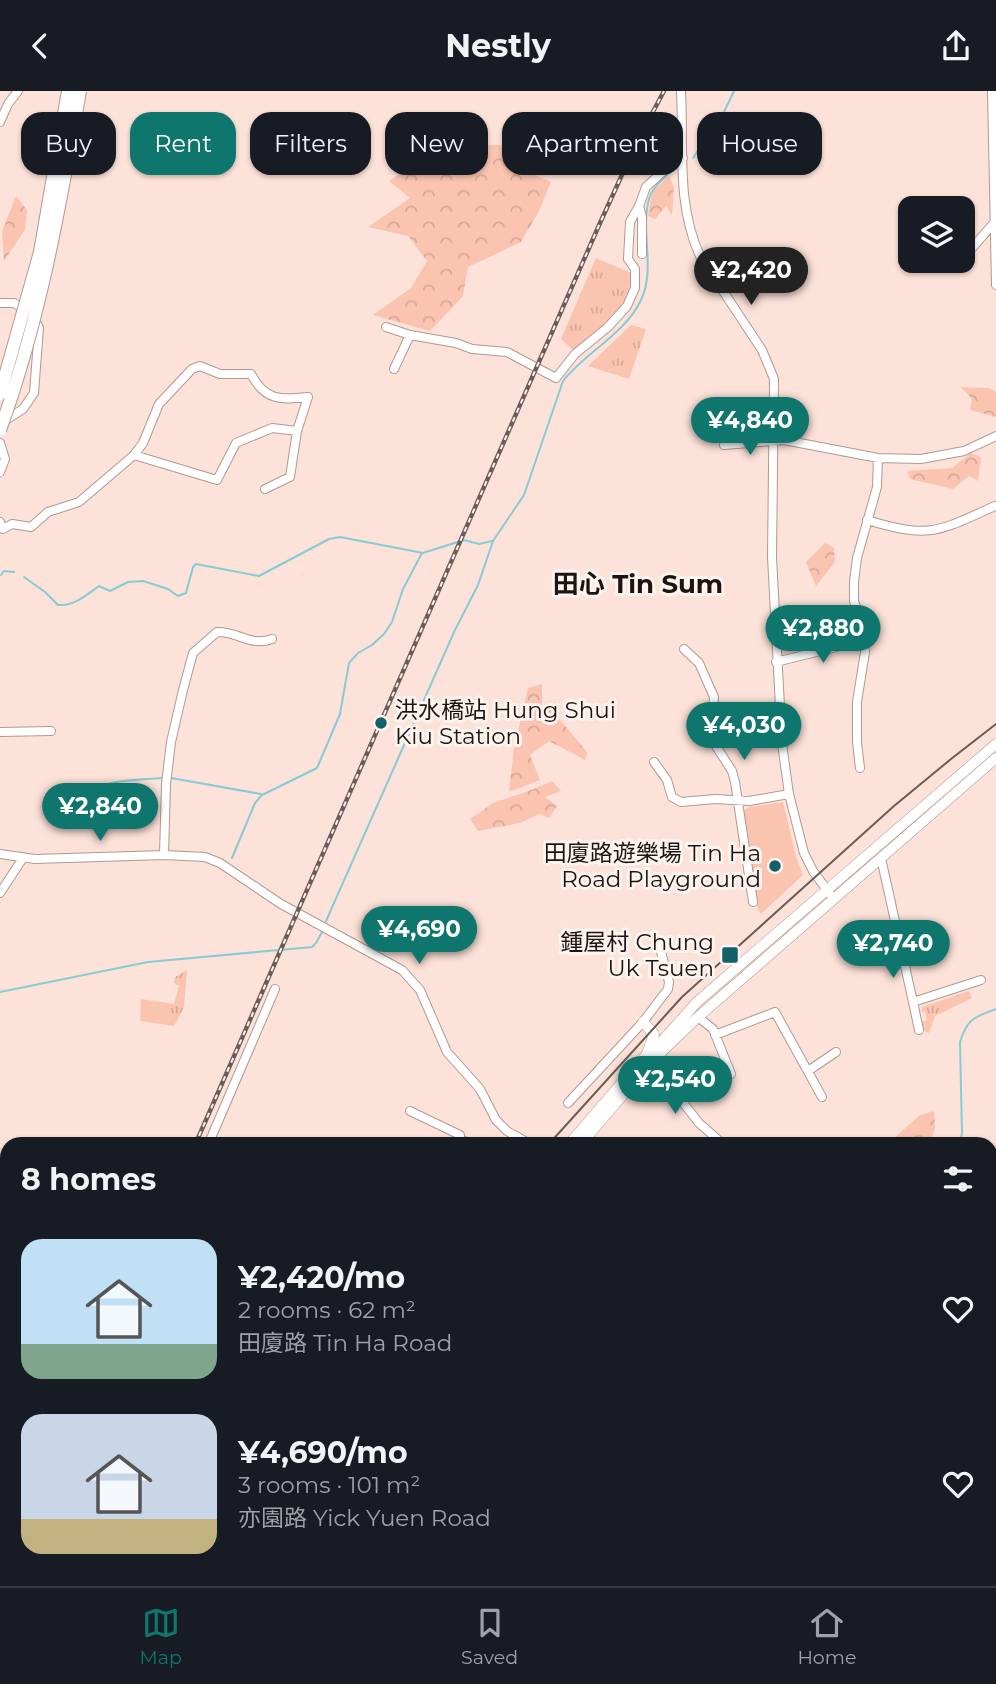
<!DOCTYPE html>
<html lang="en">
<head>
<meta charset="utf-8">
<style>
  body { margin:0; font-family:Montserrat,"Noto Sans SC",sans-serif; background:#242831; color:#f1f3f6; height:100vh; display:flex; flex-direction:column; font-size:26px; white-space:nowrap }
  * { box-sizing:border-box; margin:0 }
  p { font-size:23px; color:#9ea1a6 }
  .icon { flex:none; width:38px; height:38px; fill:none; stroke:currentColor; stroke-width:2; stroke-linecap:round; stroke-linejoin:round }
  .map { position:relative; flex:1; overflow:hidden }
  .drawer { position:absolute; left:0px; top:1046px; width:998px; height:450px; display:flex; flex-direction:column; background:#171b24; border-radius:21px 21px 0 0; box-shadow:0 2px 5px #0004 }
  .drawer>* { flex:none }
  .guide { position:absolute; left:21px; top:21px; width:956px; height:63px; display:flex; gap:14px }
  .controls { position:absolute; left:898px; top:105px; display:grid; gap:14px }
  .controls a { display:grid; place-items:center; width:77px; height:77px; border-radius:14px; background:#171b24; box-shadow:0 2px 5px #0004; font-size:35px }
  .price { position:absolute; translate:-50% -60px; padding:0 16px; border-radius:24px; background:#0f766e; color:#fff; font-size:23px; line-height:46px; filter:drop-shadow(0 2px 4px #0008) }
  .price::after { content:''; position:absolute; left:50%; top:42px; width:21px; height:16px; margin-left:-10px; background:inherit; clip-path:polygon(0 0,100% 0,50% 100%) }
  .price.on { background:#222; color:#fff }
  ul { padding:0; list-style:none }
  li { display:flex; align-items:center; gap:21px; height:175px; padding:0 21px }
  li span { display:grid; place-items:center; flex:none; width:196px; height:140px; border-radius:21px; color:#555 }
  li>.icon { margin-inline-start:auto }
  span .icon { width:84px; height:84px; fill:#fffc; stroke-width:1 }
  li b { font-size:30px }
  h2 { display:flex; justify-content:space-between; align-items:center; height:84px; padding:0 21px; font-size:30px }
  .chip { padding:0 24px; border-radius:21px; background:#171b24; box-shadow:0 2px 5px #0004; font-size:24px; line-height:63px }
  .chip.on { background:#0f766e; color:#fff }
  header { display:flex; justify-content:space-between; align-items:center; height:91px; padding:0 21px; background:#171b24; font-size:32px; font-weight:700 }
  .dock { display:flex; justify-content:space-around; align-items:center; height:98px; border-top:2px solid #363941; background:#171b24; font-size:19px; color:#9ea1a6 }
  .dock a { display:grid; justify-items:center; gap:4px }
  .dock .on { color:#0f766e }
  .map>svg:first-child { display:block }
</style>
</head>
<body>
<header><svg class="icon" aria-label="back" viewBox="0 0 24 24"><path d="M15 5l-7 7 7 7"/></svg>Nestly<svg class="icon" aria-label="share" viewBox="0 0 24 24"><path d="M12 15V3M7 8l5-5 5 5M5 13v7h14v-7"/></svg></header>
<div class="map">
<svg width="996" height="1495" viewBox="0 0 996 1495">
  <defs>
    <pattern id="grass-tufts" width="24" height="20" patternUnits="userSpaceOnUse" patternTransform="scale(1.75)"><rect width="24" height="20" fill="#fac4b1"/><path d="M3 7l-1-3M5 7V3M7 7l1-3M15 17l-1-3M17 17v-4M19 17l1-3" fill="none" stroke="#d6a897"/></pattern>
    <pattern id="forest-crowns" width="20" height="18" patternUnits="userSpaceOnUse" patternTransform="scale(1.75)"><rect width="20" height="18" fill="#fac4b1"/><path d="M2 6a3 3 0 1 1 6 0M12 15a3 3 0 1 1 6 0" fill="none" stroke="#d6a897"/></pattern>
  </defs>
  <rect width="100%" height="100%" fill="#fce2d9"/>
  <!-- grass -->
  <path fill="url(#grass-tufts)" d="M 596,167 L 631,182 C 631,218 600,238 574,260 L 561,248 Z
    M 631,234 L 646,238 L 629,288 L 588,275 Z
    M 187,879 L 184,916 L 174,935 L 140,930 L 141,908 L 174,913 L 179,895 L 174,892 L 175,886 Z
    M 969,900 L 972,907 L 935,925 L 929,942 L 921,938 L 920,931 L 927,929 L 925,920 L 921,921 L 922,916 Z"/>
  <!-- forest -->
  <path fill="url(#forest-crowns)" d="M 468,54 L 522,54 L 521,78 L 551,91 L 539,120 L 521,151 L 468,176 L 463,205 L 430,240 L 373,224 L 411,197 L 427,170 L 408,145 L 368,136 L 410,107 L 389,90 L 435,59 Z
    M 669,85 L 674,96 L 672,124 L 666,115 L 655,128 L 648,125 L 652,101 Z
    M 16,105 L 27,119 L 25,139 L 4,170 L 2,141 Z
    M 961,296 L 989,297 L 996,301 L 996,326 L 970,319 L 972,308 Z
    M 971,362 L 981,366 L 978,390 L 969,385 L 953,398 L 910,388 L 907,380 L 952,377 Z
    M 825,452 L 834,457 L 835,471 L 816,495 L 806,471 Z
    M 542,593 L 542,627 L 555,610 L 555,623 L 587,661 L 585,669 L 549,650 L 530,664 L 540,689 L 509,701 L 514,658 L 528,597 Z
    M 552,690 L 561,700 L 545,706 L 557,715 L 549,727 L 539,723 L 520,732 L 478,740 L 470,728 L 493,712 L 534,698 Z
    M 934,1020 L 935,1036 L 930,1053 L 894,1053 L 893,1048 L 920,1024 Z"/>
  <!-- garden -->
  <path fill="#fac4b1" d="M 783,711 L 796,766 L 803,784 L 761,823 L 755,812 L 741,721 L 749,716 Z"/>
  <g fill="none" stroke-linecap="round" stroke-linejoin="round">
    <!-- stream -->
    <path stroke="#87cbd6" stroke-width="2" d="M 693,67 L 724,21 L 734,0
      M 1,484 L 4,480 L 14,481
      M 24,486 L 45,501 L 58,514 C 75,515 86,504 99,495 L 110,500 L 128,491 L 143,490 L 168,498 L 178,505 L 186,502 L 193,476 L 196,473 L 259,485 L 329,448 L 340,446 L 423,462 L 464,449 L 479,453 L 492,450
      M 171,687 L 261,703
      M 64,720 C 75,718 77,709 85,703 C 102,689 141,688 163,687
      M 232,767 L 255,712 L 262,704 L 317,677 L 340,623 L 349,572 L 358,562 L 372,554 L 384,543 L 392,531 L 403,498 L 422,462
      M 326,830 L 455,539 L 478,494 L 493,450 L 524,404 L 563,290 C 586,261 625,243 641,209 C 656,178 640,141 649,108 C 652,96 664,88 672,79
      M 0,901 L 148,871 L 312,856 L 316,852 L 322,841
      M 960,1054 L 962,1042 L 960,951 C 967,928 974,926 996,918
      M 990,1313 L 996,1316
      M 0,1459 L 7,1443"/>
    <defs>
      <path id="minor" d="M 681,0 C 684,56 676,113 700,165 L 762,259 L 774,288 L 772,466 L 782,653 L 789,703 L 804,762 L 813,780 L 830,803
        M 992,0 L 996,194
        M 0,31 L 8,13 L 18,0
        M 639,115 L 642,126 L 642,163
        M 962,163 L 972,157 L 994,132
        M 0,212 L 14,212 L 26,219
        M 386,236 L 410,244
        M 394,278 L 410,244 L 456,252 L 472,258 L 507,261 L 556,287 L 575,263 L 608,236 L 627,215 L 635,197 L 635,178 L 628,168 L 630,131 L 639,115 L 646,96 L 669,75 L 683,67
        M 4,330 L 23,318 L 34,302 L 39,237 L 35,229
        M 0,352 L 5,368 L 0,381
        M 724,354 L 784,349 L 878,367 L 921,368 L 964,360 L 996,345
        M 265,398 L 290,386 L 297,340
        M 867,429 C 930,448 937,441 995,415
        M 0,431 L 3,438 L 12,433 L 31,436 L 48,421 L 79,411 L 134,364 L 143,352 L 159,313 L 192,278 L 200,275 L 220,283 L 251,283 C 265,310 281,309 308,306 L 297,340 L 272,337 L 236,352 L 217,389 L 134,364
        M 684,558 L 699,572 L 714,606 L 713,617 L 716,655 L 732,680 L 735,691 L 753,811
        M 776,571 L 864,549
        M 0,641 L 51,640
        M 654,671 L 667,689 L 672,706 L 681,711 L 715,708 L 749,710 L 789,703
        M 860,677 L 857,651 L 857,611 L 865,561 L 862,537 L 854,510 L 854,491 L 857,467 L 877,396 L 878,367
        M 0,763 L 35,768 L 164,764 L 205,766 L 220,772 L 281,813 L 402,879 L 420,899 L 447,961 L 480,998 L 496,1029 L 507,1040 L 532,1054
        M 164,764 L 166,693 L 171,651 L 183,599 L 193,562 L 217,541 C 237,540 251,556 272,548
        M 881,767 L 913,911 L 981,889
        M 0,802 L 23,767
        M 913,911 L 919,939
        M 698,926 L 713,938 L 731,983
        M 715,944 L 775,921 L 822,1006
        M 651,971 L 699,1032 L 724,1054
        M 808,980 L 836,961
        M 568,1012 L 643,931 L 668,898 L 669,891 L 659,853
        M 410,1020 L 460,1044 L 460,1048 L 472,1054
        M 614,1053 L 615,1054
        M 208,1054 L 275,898
        M 0,1437 L 7,1427
        M 17,1489 L 18,1495
        M 759,1489 L 773,1495
        M 335,1495 L 336,1489"/>
      <path id="major" d="M 643,931 L 654,943
        M 649,961 L 664,948 L 697,911 L 996,653
        M 568,1054 L 647,963 L 654,943
        M 580,1054 L 651,971 L 698,926 L 996,667
        M 181,1495 L 186,1489
        M 197,1495 L 202,1489"/>
    </defs>
    <!-- minor casing -->
    <use href="#minor" stroke="#b19991" stroke-width="10"/>
    <!-- major casing -->
    <use href="#major" stroke="#b19991" stroke-width="11"/>
    <!-- minor -->
    <use href="#minor" stroke="#fff" stroke-width="8"/>
    <!-- major -->
    <use href="#major" stroke="#fff" stroke-width="10"/>
    <!-- tram -->
    <path stroke="#6b5c57" stroke-width="2" d="M 548,1054 L 682,906 L 894,715 L 951,668 L 996,633
      M 164,1495 L 169,1489"/>
    <defs>
      <path id="rail" d="M 195,1054 L 600,132 L 637,51 L 664,0
        M 1,1495 L 7,1481"/>
    </defs>
    <!-- rail casing -->
    <use href="#rail" stroke="#6b5c57" stroke-width="4.5"/>
    <!-- rail -->
    <use href="#rail" stroke="#fdf3ef" stroke-width="2" stroke-dasharray="5" stroke-linecap="butt"/>
    <defs>
      <path id="highway-bridge" d="M 0,303 L 40,161 L 68,0
        M 0,339 C 40,229 60,115 80,0"/>
    </defs>
    <!-- highway-bridge casing -->
    <use href="#highway-bridge" stroke="#b19991" stroke-width="14" stroke-linecap="butt"/>
    <!-- highway-bridge -->
    <use href="#highway-bridge" stroke="#fff" stroke-width="12"/>
  </g>
  <!-- markers -->
  <g fill="#13606b" stroke="#fdf3ef" stroke-width="2.5">
    <circle cx="381" cy="632" r="7"/>
    <circle cx="775" cy="775" r="7"/>
    <rect x="721" y="855" width="18" height="18" rx="3.5"/>
  </g>
  <g text-anchor="middle" dominant-baseline="central" stroke-width="6" stroke-linejoin="round" paint-order="stroke">
    <!-- poi labels -->
    <g font-size="23" fill="#1d1411" stroke="#fdf3ef" text-anchor="end">
      <text x="395" y="619" text-anchor="start">洪水橋站 Hung Shui<tspan x="395" dy="26">Kiu Station</tspan></text>
      <text x="761" y="762">田廈路遊樂場 Tin Ha<tspan x="761" dy="26">Road Playground</tspan></text>
      <text x="714" y="851">鍾屋村 Chung<tspan x="714" dy="26">Uk Tsuen</tspan></text>
    </g>
    <!-- quarter labels -->
    <g font-size="26" font-weight="bold" fill="#1d1411" stroke="#fdf3ef">
      <text x="638" y="493">田心 Tin Sum</text>
    </g>
  </g>
</svg>
<div class="controls">
<a><svg class="icon" aria-label="layers" viewBox="0 0 24 24"><path d="M12 4l9 5-9 5-9-5zM3 14l9 5 9-5"/></svg></a>
</div>
<b class="price on" style="left:751px;top:216px">¥2,420</b>
<b class="price" style="left:750px;top:366px">¥4,840</b>
<b class="price" style="left:823px;top:574px">¥2,880</b>
<b class="price" style="left:744px;top:671px">¥4,030</b>
<b class="price" style="left:100px;top:752px">¥2,840</b>
<b class="price" style="left:419px;top:875px">¥4,690</b>
<b class="price" style="left:893px;top:889px">¥2,740</b>
<b class="price" style="left:675px;top:1025px">¥2,540</b>
<div class="guide">
<a class="chip">Buy</a>
<a class="chip on">Rent</a>
<a class="chip">Filters</a>
<a class="chip">New</a>
<a class="chip">Apartment</a>
<a class="chip">House</a>
</div>
<section class="drawer">
<h2>8 homes<svg class="icon" aria-label="filters" viewBox="0 0 24 24"><path d="M4 7h16M4 17h16"/><circle cx="9" cy="7" r="2"/><circle cx="15" cy="17" r="2"/></svg></h2>
<ul>
<li><span style="background:linear-gradient(#bfe0f5 75%,#7fa58c 0)"><svg class="icon" aria-label="home" viewBox="0 0 24 24"><path d="M3 11l9-7 9 7M6 9v11h12V9"/></svg></span><div><b>¥2,420/mo</b><p>2 rooms · 62 m²</p><p>田廈路 Tin Ha Road</p></div><svg class="icon" aria-label="heart" viewBox="0 0 24 24"><path d="M12 20l-8-8c-3-5 5-10 8-4 3-6 11-1 8 4z"/></svg></li>
<li><span style="background:linear-gradient(#c9d6e8 75%,#c2b280 0)"><svg class="icon" aria-label="home" viewBox="0 0 24 24"><path d="M3 11l9-7 9 7M6 9v11h12V9"/></svg></span><div><b>¥4,690/mo</b><p>3 rooms · 101 m²</p><p>亦園路 Yick Yuen Road</p></div><svg class="icon" aria-label="heart" viewBox="0 0 24 24"><path d="M12 20l-8-8c-3-5 5-10 8-4 3-6 11-1 8 4z"/></svg></li>
</ul>
</section>
</div>
<nav class="dock">
<a class="on"><svg class="icon" aria-label="map" viewBox="0 0 24 24"><path d="M3 6l6-2 6 2 6-2v14l-6 2-6-2-6 2zM9 4v14M15 6v14"/></svg>Map</a>
<a><svg class="icon" aria-label="saved" viewBox="0 0 24 24"><path d="M7 4h10v16l-5-4-5 4z"/></svg>Saved</a>
<a><svg class="icon" aria-label="home" viewBox="0 0 24 24"><path d="M3 11l9-7 9 7M6 9v11h12V9"/></svg>Home</a>
</nav>
</body>
</html>
